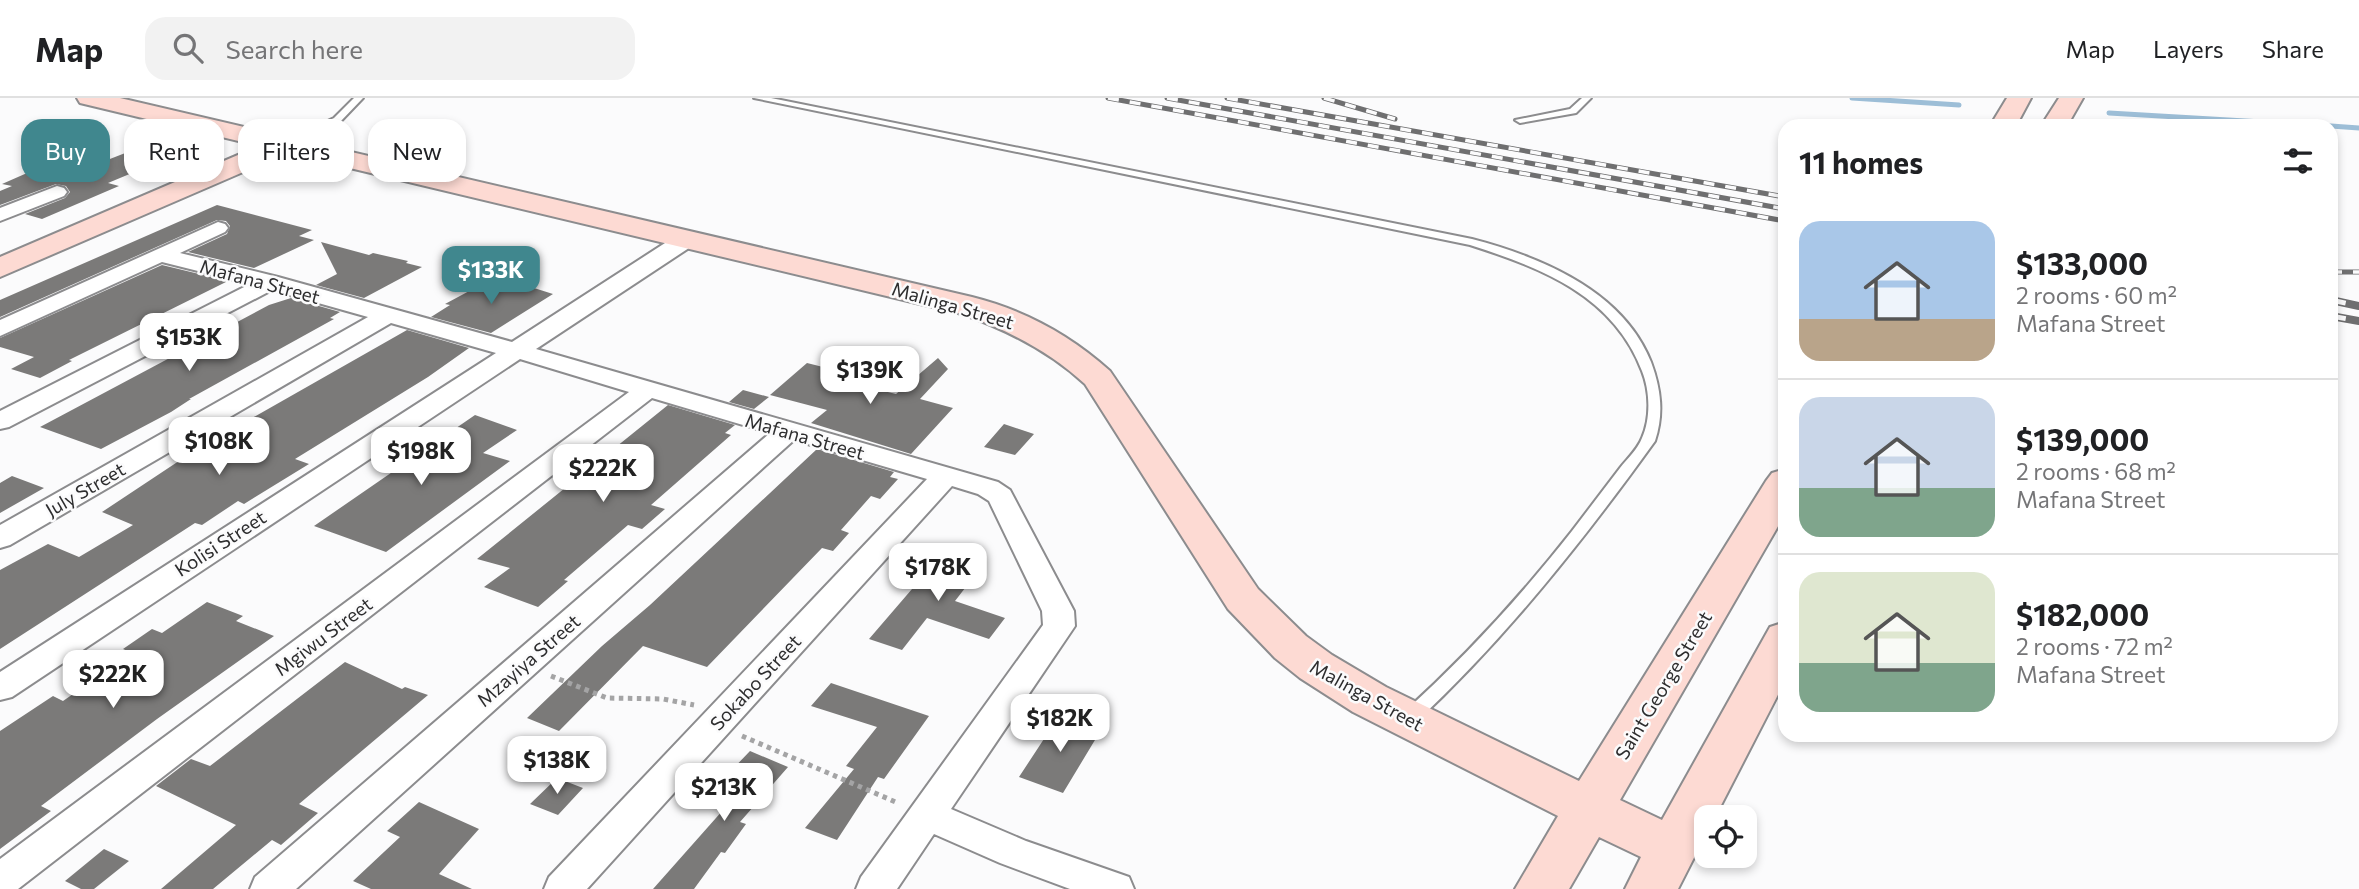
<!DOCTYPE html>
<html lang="en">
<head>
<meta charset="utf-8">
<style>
  body { margin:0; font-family:Commissioner,sans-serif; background:#f2f2f2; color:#202124; height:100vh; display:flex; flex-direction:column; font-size:26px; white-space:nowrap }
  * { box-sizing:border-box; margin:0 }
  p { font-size:23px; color:#757577 }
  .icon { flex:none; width:38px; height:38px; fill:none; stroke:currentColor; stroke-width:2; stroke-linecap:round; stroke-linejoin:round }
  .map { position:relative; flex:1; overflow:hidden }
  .sheet { position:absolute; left:1778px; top:21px; width:560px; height:623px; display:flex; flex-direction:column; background:#fff; border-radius:21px; box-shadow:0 4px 10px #0003 }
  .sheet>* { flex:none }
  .hud { position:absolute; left:21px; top:21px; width:665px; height:63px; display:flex; gap:14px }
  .controls { position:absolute; left:1694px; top:707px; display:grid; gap:14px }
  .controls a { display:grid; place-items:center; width:63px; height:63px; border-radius:14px; background:#fff; box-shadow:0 4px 10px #0003; font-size:35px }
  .price { position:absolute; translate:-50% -60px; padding:0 16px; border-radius:14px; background:#fff; color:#222; font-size:23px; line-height:46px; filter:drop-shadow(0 2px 4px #0008) }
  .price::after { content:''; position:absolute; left:50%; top:42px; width:21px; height:16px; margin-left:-10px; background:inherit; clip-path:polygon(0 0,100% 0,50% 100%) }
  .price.on { background:#40878e; color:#fff }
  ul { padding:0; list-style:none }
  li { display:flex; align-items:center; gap:21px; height:175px; padding:0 21px }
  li+li { border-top:2px solid #e0e0e0 }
  li span { display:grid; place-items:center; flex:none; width:196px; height:140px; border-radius:21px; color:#555 }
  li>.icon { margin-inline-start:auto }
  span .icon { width:84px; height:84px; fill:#fffc; stroke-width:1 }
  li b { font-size:30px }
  h2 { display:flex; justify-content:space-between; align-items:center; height:84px; padding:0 21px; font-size:30px }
  .pill { padding:0 24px; border-radius:21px; background:#fff; box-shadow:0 4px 10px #0003; font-size:24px; line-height:63px }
  .pill.on { background:#40878e; color:#fff }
  header { display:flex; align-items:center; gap:42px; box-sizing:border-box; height:98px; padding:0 35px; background:#fff; border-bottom:2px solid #e0e0e0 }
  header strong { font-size:33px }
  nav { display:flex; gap:38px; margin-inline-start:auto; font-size:24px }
  .search { width:490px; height:63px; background:#f2f2f2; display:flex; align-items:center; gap:18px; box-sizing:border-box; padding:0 24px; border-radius:21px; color:#757577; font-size:26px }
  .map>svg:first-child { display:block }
</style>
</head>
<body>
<header>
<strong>Map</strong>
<div class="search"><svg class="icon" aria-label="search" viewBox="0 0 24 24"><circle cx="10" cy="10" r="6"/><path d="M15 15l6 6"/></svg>Search here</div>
<nav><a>Map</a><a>Layers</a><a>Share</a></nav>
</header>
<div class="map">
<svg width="2359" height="791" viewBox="0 0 2359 791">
  <rect width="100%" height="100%" fill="#fbfbfc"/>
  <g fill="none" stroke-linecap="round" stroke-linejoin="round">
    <!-- stream -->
    <path stroke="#9dbed7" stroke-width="5" d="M 1852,0 L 1959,7
      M 2109,15 L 2330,28
      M 2331,28 L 2359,30"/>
  </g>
  <!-- building -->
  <path fill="#7b7a79" d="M 156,43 L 192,50 L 108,85 L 119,88 L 42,121 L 25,116 L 65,100 L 70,94 L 66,88 L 56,86 L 0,107 L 0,93 L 12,88 L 2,86 L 43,68 L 74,75 Z
    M 217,107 L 312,132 L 299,138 L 314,142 L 254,170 L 188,154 L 227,136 L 230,128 L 226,123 L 217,122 L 0,219 L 0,202 Z
    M 321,144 L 369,157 L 373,155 L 408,163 L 406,165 L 422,169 L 364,200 L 316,187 L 337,176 Z
    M 162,167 L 228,183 L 69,262 L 72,263 L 40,280 L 11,271 L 34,259 L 0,249 L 0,240 Z
    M 486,184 L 506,190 L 515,184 L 553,196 L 491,235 L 431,219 L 450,207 L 445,206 Z
    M 291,200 L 340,214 L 330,220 L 334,221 L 189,301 L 191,301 L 171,314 L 101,351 L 40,329 L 269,207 Z
    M 407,232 L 469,250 L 428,279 L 295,361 L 309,366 L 244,406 L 238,403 L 202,427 L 195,425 L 0,551 L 0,472 L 48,446 L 79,459 L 133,427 L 102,414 L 194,353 Z
    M 938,260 L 948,271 L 920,301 L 953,310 L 911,356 L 811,325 L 827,312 L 770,297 L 807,265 L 843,274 L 841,277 L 848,279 L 843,283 L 896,296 Z
    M 743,292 L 769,299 L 754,311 L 729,304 Z
    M 668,307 L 735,327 L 725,335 L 731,337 L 651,407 L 665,411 L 642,431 L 628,427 L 564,482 L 568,483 L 538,509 L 484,489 L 510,470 L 477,461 Z
    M 475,317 L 517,332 L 483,355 L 510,363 L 386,454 L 314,428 Z
    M 1004,326 L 1034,336 L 1015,357 L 984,349 Z
    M 817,351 L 894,374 L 890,379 L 898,381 L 880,401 L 871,398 L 841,432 L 849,435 L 833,453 L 822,450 L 707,569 L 643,548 L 559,633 L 527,620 L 602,548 L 650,507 Z
    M 12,378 L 44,390 L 0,415 L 0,385 Z
    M 949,448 L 978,459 L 968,469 L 979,472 L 955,503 L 1005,520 L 989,541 L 927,520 L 902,552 L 869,541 Z
    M 207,504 L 243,518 L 236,523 L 274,538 L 157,621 L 41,708 L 51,713 L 0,751 L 0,633 L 53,598 L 63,603 L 132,555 L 123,551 L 152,531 L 162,535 Z
    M 345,564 L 402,591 L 405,589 L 428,597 L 299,706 L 318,715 L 281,747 L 272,742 L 213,791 L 161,791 L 236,727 L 156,688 L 191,661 L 210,668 Z
    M 831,585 L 929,618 L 884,681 L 878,679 L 837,742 L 805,730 L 854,671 L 846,668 L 877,629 L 811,608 Z
    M 1059,618 L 1101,632 L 1063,695 L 1019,679 Z
    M 750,653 L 788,669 L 740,724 L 746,726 L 725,755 L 721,754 L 694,791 L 653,791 L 747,685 L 727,677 Z
    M 557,680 L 583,690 L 558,717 L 530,706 Z
    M 419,704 L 479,731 L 439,776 L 472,791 L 371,791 L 353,783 L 400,739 L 387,733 Z
    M 104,751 L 129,763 L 94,791 L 81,791 L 65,783 Z"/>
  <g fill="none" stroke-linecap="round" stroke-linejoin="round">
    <defs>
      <path id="lane" d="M 354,0 L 363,0 L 340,24 L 288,48 L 280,46 L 334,20 Z
        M 754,0 L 771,0 L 1472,141 C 1541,159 1623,193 1651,264 C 1661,291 1664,316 1655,343 C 1583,443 1505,541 1415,625 L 1409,626 L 1403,625 L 1401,620 L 1403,615 C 1464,560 1521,498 1572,433 C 1588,412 1604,391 1620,370 C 1627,361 1638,351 1642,340 C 1651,320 1650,293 1642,273 C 1613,197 1541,170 1470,147 Z
        M 1582,0 L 1591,0 L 1576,15 L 1520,25 L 1515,22 L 1570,11 Z"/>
      <path id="street" d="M 57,88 L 64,90 L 67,94 L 64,98 L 0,123 L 0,110 Z
        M 218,124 L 225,126 L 228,130 L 225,134 L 180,155 L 278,179 L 512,244 L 679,136 L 695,136 L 698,141 L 695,146 L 536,251 L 998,384 L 1010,392 L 1074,513 L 1075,528 L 951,711 L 1026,743 L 1129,779 L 1134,791 L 1070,791 L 1000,765 L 934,736 L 897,791 L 856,791 L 861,779 L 1043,527 L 1042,513 L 989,403 L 978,396 L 952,388 L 587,791 L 544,791 L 549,779 L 927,381 L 794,342 L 296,791 L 250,791 L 255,779 L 770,335 L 652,300 L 18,791 L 0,791 L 0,761 L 629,294 L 520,261 L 12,599 L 0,602 L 0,574 L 496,255 L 391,225 L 10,447 L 0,450 L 0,427 L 368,219 L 272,192 L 9,329 L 0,331 L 0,313 L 250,186 L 162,164 L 0,238 L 0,222 Z"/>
      <path id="secondary" d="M 77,0 L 120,0 L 972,199 C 1024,212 1070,237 1110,273 L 1258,491 L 1306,538 L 1332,557 L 1386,589 L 1579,683 L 1766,383 L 1772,375 L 1785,371 L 1785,416 L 1620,702 L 1662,722 L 1770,529 L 1785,524 L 1785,583 L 1715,719 L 1706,719 L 1706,736 L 1678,791 L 1625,791 L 1641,759 L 1599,739 L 1569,791 L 1515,791 L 1558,718 L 1353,614 L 1300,580 L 1275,560 L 1228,511 L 1085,286 C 1049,253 1008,232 962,216 L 287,55 L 0,179 L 0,159 L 259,48 L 80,5 Z
        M 2007,0 L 2031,0 L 2016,28 L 1990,28 Z
        M 2059,0 L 2083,0 L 2067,28 L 2041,28 Z"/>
    </defs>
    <!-- lane casing -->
    <use href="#lane" stroke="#8c8c8e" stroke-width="4"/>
    <!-- street casing -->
    <use href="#street" stroke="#8c8c8e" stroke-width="4"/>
    <!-- secondary casing -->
    <use href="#secondary" stroke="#8c8c8e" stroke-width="4"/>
    <!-- path -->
    <path stroke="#a4a4a5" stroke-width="5" stroke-dasharray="4.5 4.5" stroke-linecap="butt" d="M 551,578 L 607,600 L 663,601 L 694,607
      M 742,638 L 898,705"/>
    <!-- lane -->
    <use href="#lane" fill="#fff" fill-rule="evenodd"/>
    <!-- street -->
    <use href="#street" fill="#fff" fill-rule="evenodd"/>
    <!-- secondary -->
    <use href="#secondary" fill="#fddad3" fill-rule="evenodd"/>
    <defs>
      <path id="rail-far1" d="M 1108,0 L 1785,123
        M 1167,0 L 1785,111
        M 1227,0 L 1785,99
        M 1324,0 L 1395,21
        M 2331,174 L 2359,174"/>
      <path id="rail" d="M 2331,202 L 2359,208
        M 2331,218 L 2359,223"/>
    </defs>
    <!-- rail-far1 casing -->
    <use href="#rail-far1" stroke="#6f6f70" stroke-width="5"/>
    <!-- rail casing -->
    <use href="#rail" stroke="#6f6f70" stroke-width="8"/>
    <!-- rail-far1 -->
    <use href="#rail-far1" stroke="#fbfbfc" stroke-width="3.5" stroke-dasharray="11" stroke-linecap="butt"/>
    <!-- rail -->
    <use href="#rail" stroke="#fbfbfc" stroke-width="5" stroke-dasharray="15" stroke-linecap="butt"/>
  </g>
  <g text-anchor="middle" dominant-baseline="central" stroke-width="5" stroke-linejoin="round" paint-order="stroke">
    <!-- street labels -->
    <g font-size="19" fill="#2d2d2e" stroke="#fbfbfc">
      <text transform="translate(260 183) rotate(15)">Mafana Street</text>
      <text transform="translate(953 207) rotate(16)">Malinga Street</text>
      <text transform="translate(805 338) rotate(16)">Mafana Street</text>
      <text transform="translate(85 391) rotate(-30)">July Street</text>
      <text transform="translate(220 445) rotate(-33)">Kolisi Street</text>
      <text transform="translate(323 538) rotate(-37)">Mgiwu Street</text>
      <text transform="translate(528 562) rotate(-41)">Mzayiya Street</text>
      <text transform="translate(755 584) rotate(-47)">Sokabo Street</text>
      <text transform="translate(1663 587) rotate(-59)">Saint George Street</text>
      <text transform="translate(1367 597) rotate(29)">Malinga Street</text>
    </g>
  </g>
</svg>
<div class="controls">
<a><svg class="icon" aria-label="locate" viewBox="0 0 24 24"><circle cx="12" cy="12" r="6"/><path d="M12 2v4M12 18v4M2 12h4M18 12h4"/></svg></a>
</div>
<b class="price on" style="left:491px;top:208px">$133K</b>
<b class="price" style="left:189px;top:275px">$153K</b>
<b class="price" style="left:870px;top:308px">$139K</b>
<b class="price" style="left:219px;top:379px">$108K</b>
<b class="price" style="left:421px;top:389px">$198K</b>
<b class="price" style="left:603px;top:406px">$222K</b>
<b class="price" style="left:938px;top:505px">$178K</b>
<b class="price" style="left:113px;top:612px">$222K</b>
<b class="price" style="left:1060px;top:656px">$182K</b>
<b class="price" style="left:557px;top:698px">$138K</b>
<b class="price" style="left:724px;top:725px">$213K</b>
<div class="hud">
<a class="pill on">Buy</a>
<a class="pill">Rent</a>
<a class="pill">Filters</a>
<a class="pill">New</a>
</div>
<section class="sheet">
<h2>11 homes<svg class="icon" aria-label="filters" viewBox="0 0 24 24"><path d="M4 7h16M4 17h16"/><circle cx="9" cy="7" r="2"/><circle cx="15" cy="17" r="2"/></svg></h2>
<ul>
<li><span style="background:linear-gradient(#a9c7e8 70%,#b9a48a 0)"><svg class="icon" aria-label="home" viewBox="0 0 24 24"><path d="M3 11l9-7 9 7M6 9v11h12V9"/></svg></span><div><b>$133,000</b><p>2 rooms · 60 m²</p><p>Mafana Street</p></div></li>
<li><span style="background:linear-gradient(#c9d6e8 65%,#7fa58c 0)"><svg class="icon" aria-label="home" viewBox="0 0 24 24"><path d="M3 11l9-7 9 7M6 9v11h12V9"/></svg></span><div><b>$139,000</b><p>2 rooms · 68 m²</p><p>Mafana Street</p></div></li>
<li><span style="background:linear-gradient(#dfe7d0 65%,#7fa58c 0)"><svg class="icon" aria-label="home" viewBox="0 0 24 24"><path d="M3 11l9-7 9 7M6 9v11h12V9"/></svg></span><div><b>$182,000</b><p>2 rooms · 72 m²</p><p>Mafana Street</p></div></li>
</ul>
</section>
</div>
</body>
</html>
